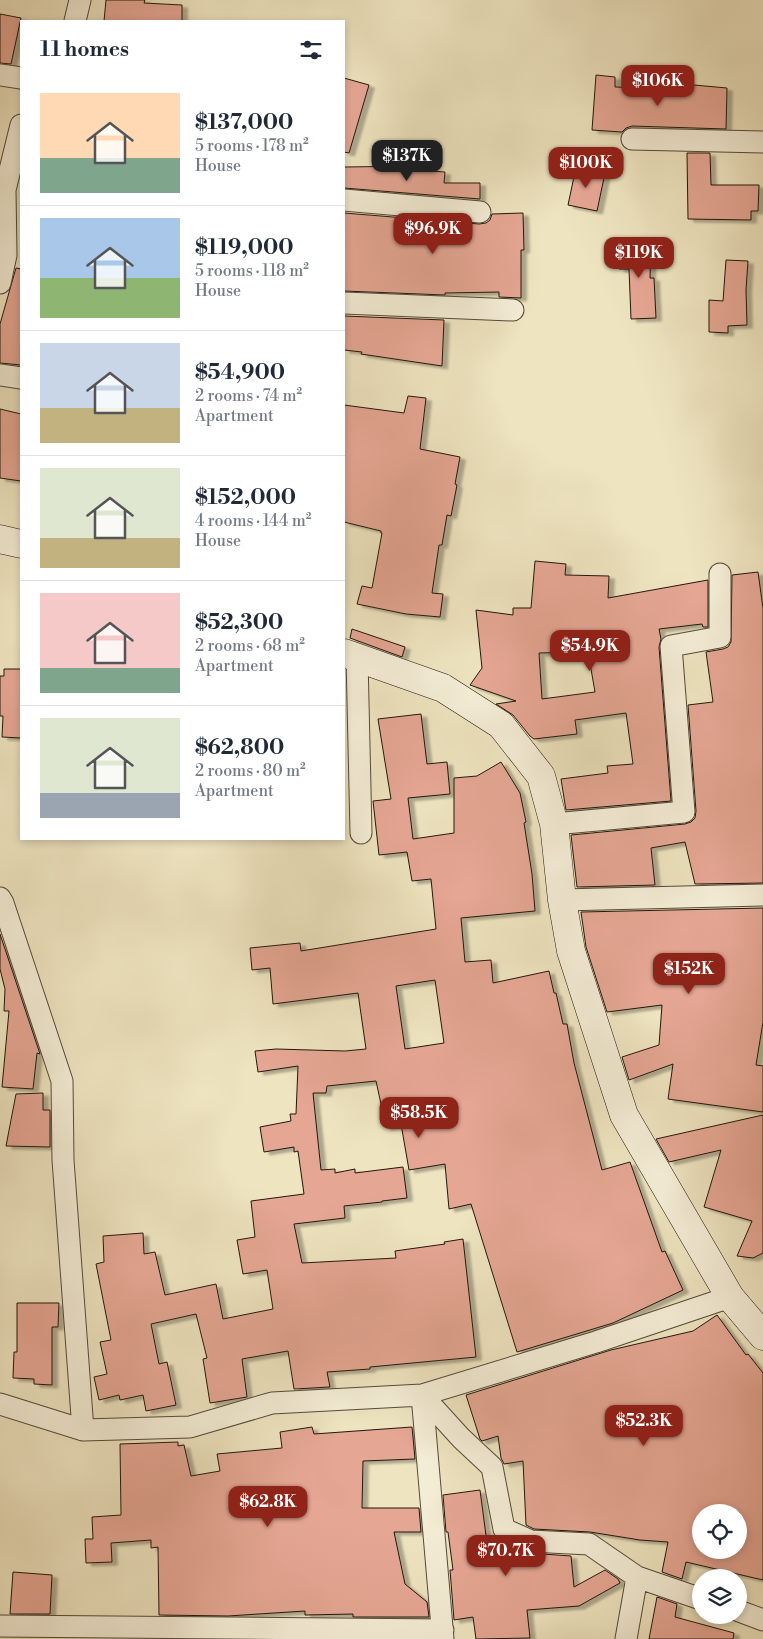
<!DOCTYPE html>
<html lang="en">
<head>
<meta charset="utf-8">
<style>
  body { margin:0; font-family:"Libre Bodoni",serif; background:#f2f2f3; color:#1f2937; height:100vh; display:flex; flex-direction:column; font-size:19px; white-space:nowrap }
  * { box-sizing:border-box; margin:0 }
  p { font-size:16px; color:#747a83 }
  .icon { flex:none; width:28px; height:28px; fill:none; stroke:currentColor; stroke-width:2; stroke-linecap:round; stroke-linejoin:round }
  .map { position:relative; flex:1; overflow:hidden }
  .drawer { position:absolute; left:20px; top:20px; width:325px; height:820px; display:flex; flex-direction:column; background:#fff; border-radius:0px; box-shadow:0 2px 8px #0003 }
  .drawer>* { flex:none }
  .tools { position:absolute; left:692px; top:1504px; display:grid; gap:10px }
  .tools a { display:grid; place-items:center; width:55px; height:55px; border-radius:50%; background:#fff; box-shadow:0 2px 8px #0003; font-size:25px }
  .price { position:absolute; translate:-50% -42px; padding:0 11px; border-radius:10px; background:#8f2418; color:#fff; font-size:16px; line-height:32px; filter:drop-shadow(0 1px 2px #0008) }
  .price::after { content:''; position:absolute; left:50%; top:30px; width:15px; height:11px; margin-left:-8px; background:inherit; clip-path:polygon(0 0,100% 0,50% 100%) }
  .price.selected { background:#222; color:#fff }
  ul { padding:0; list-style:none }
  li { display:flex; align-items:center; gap:15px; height:125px; padding:0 20px }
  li+li { border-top:1px solid #e0e1e3 }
  li span { display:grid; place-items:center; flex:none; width:140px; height:100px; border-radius:0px; color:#555 }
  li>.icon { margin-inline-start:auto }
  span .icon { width:60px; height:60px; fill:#fffc; stroke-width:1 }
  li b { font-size:21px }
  h2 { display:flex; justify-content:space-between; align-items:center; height:60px; padding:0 20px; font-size:21px }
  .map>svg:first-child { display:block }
</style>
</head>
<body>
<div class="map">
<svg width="763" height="1639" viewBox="0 0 763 1639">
  <defs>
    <filter id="shadow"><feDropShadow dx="5.5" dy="3" stdDeviation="1" flood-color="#0004"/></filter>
  </defs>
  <rect width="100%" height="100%" fill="#eee4c0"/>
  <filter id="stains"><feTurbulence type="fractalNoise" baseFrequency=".004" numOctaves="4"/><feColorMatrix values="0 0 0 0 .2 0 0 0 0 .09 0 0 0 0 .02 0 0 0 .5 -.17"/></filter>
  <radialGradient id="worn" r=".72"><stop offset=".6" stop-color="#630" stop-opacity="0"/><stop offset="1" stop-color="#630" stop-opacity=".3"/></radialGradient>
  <!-- building -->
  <path fill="#e5a693" stroke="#21170d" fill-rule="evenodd" filter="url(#shadow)" d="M 106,0 L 145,0 L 144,3 L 182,5 L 182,21 L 104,21 Z
    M 0,14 L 21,18 L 11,64 L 0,63 Z
    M 596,75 L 615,77 L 615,87 L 682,89 L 683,84 L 727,88 L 726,129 L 632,126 L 626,128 L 622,132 L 592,130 Z
    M 344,78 L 369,85 L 349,153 L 344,152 Z
    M 687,153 L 710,153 L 711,185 L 759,185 L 758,211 L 751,211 L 751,220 L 688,219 Z
    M 417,166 L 417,170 L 445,172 L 444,183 L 480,183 L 480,199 L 344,188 L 344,167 Z
    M 576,167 L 605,173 L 597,211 L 568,205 Z
    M 344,213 L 479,224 L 486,223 L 490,220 L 492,214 L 523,213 L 524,250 L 521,250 L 521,298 L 499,297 L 499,292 L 445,293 L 445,295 L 344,291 Z
    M 619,243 L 651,243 L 650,278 L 654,278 L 656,318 L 631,319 L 629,269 L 619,269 Z
    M 726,260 L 748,261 L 746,290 L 747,325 L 728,326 L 728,333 L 709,332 L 709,300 L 723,301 Z
    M 16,268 L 21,269 L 21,365 L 0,363 L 0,324 Z
    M 344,316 L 444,320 L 442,366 L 361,354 L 362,352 L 344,350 Z
    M 408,396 L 426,398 L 420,449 L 460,457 L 455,484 L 457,485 L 451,516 L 447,515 L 442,545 L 439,545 L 432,593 L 443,594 L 440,617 L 406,614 L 357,604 L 362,586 L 372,588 L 382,533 L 381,533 L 381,531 L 344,522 L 344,405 L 404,413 Z
    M 0,409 L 21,414 L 21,481 L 0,478 Z
    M 535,561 L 566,564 L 565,575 L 609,576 L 608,598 L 708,580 L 708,627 L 703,627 L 702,624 L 659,629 L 661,639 L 659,647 L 671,801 L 566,810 L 561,779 L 608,773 L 607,766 L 633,764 L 626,713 L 575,720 L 577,734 L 534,739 L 530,736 L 513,715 L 496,704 L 516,701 L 470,685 L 482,668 L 476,610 L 513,615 L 513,608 L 531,608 ZM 588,652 L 595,692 L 542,699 L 539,653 Z
    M 758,572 L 763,608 L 763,883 L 695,884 L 685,842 L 651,848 L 655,885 L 577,887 L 571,835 L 685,824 L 691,822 L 695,818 L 696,811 L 688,705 L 713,702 L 706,652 L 723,649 L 728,647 L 731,642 L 732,575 Z
    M 352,629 L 405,647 L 402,657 L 350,638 Z
    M 4,669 L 21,669 L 21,738 L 2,737 L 3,716 L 0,716 L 0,676 L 4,676 Z
    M 421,714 L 427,764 L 447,762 L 450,794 L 408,798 L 413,839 L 454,833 L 454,778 L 477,776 L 501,762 L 520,793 L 526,822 L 524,823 L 532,874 L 535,911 L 461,918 L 465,962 L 491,960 L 493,983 L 549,971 L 554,993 L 556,993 L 563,1024 L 567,1024 L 574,1063 L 602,1170 L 630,1162 L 662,1252 L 665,1251 L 683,1290 L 613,1323 L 517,1352 L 471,1204 L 449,1209 L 445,1164 L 409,1170 L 401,1124 L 386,1127 L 376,1081 L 327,1086 L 326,1093 L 313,1093 L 321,1170 L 335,1169 L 335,1173 L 355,1169 L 355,1173 L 403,1167 L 407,1198 L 382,1201 L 382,1202 L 344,1206 L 345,1218 L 294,1224 L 302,1263 L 396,1258 L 395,1251 L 445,1244 L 444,1242 L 463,1239 L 476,1357 L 370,1367 L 370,1369 L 327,1372 L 330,1387 L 294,1389 L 288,1351 L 242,1359 L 247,1397 L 210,1403 L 203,1359 L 207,1358 L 196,1314 L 151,1324 L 159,1364 L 167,1362 L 176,1405 L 146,1411 L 143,1395 L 120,1400 L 119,1395 L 99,1400 L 94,1377 L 107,1374 L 100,1342 L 111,1340 L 96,1264 L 104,1262 L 103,1236 L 143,1233 L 144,1254 L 155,1252 L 165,1295 L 216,1284 L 223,1319 L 273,1309 L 267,1270 L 243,1274 L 237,1240 L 255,1237 L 251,1201 L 304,1194 L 298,1151 L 294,1152 L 294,1147 L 264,1152 L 260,1127 L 291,1121 L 290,1114 L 296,1114 L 298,1066 L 258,1072 L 255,1051 L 276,1049 L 345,1051 L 366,1049 L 358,993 L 273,1004 L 270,968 L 252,970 L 250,948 L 300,943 L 301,951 L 436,929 L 431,879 L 412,881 L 407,852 L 379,855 L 373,801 L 391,799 L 378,719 ZM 435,980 L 444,1043 L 405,1049 L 396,986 Z
    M 763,908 L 763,1022 L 756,1065 L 763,1066 L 763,1112 L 668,1099 L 673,1064 L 629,1080 L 622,1057 L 659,1045 L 662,1005 L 607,1012 L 586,947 L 581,912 Z
    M 0,934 L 40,1054 L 37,1053 L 33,1089 L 2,1087 L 9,1011 L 4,1011 L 5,989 L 0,969 Z
    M 43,1093 L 43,1110 L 50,1110 L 50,1147 L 6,1146 L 16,1094 Z
    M 763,1115 L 763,1253 L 753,1258 L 737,1256 L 752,1221 L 704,1207 L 721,1150 L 669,1162 L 656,1139 Z
    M 17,1303 L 59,1303 L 58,1327 L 52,1327 L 52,1385 L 34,1384 L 34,1379 L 13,1378 L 14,1352 L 17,1352 Z
    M 717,1315 L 746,1355 L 748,1354 L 763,1373 L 763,1580 L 686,1562 L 682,1579 L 662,1572 L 668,1542 L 640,1540 L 590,1532 L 534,1529 L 526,1525 L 523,1461 L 504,1464 L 501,1458 L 498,1436 L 482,1441 L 480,1439 L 466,1395 L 611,1350 L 693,1331 ZM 701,1512 L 739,1512 L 739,1550 L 701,1550 Z
    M 312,1427 L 314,1434 L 412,1427 L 415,1459 L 363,1461 L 362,1508 L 419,1508 L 421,1532 L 394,1532 L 405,1584 L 427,1602 L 429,1617 L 353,1617 L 353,1614 L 305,1615 L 305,1611 L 228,1616 L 159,1615 L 158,1547 L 151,1548 L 151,1540 L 111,1543 L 112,1562 L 86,1563 L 85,1539 L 93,1539 L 92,1517 L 121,1515 L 120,1444 L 178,1442 L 178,1446 L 184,1445 L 191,1476 L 220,1471 L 217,1454 L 282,1448 L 280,1432 Z
    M 480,1490 L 489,1558 L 529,1553 L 571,1556 L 574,1587 L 605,1570 L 618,1579 L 620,1583 L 579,1606 L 527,1610 L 530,1638 L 476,1639 L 473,1617 L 454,1620 L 450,1570 L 453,1570 L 448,1532 L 446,1532 L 443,1495 Z
    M 13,1572 L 52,1575 L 50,1614 L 10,1614 Z
    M 657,1597 L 677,1604 L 675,1617 L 734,1633 L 733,1639 L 649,1639 Z"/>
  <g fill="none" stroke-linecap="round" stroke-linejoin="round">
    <defs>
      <path id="street" d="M 75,21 L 80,0
        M 0,75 L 21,78
        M 632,139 L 763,142
        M 344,200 L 480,212
        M 0,283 L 6,255 L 5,190 L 21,125
        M 344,303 L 513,310
        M 0,375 L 21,378
        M 357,658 L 361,833
        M 554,824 L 684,812 L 671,646 L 720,637 L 720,574
        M 0,898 L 3,903 L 62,1081 L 63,1160 L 83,1430
        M 562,900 L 763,895
        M 422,1395 L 461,1438 L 492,1467 L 504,1529 L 531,1541 L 589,1544 L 637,1577 L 701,1599
        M 422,1395 L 443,1639
        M 0,1404 L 83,1430 L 190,1427 L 272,1403 L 422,1395 L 596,1342 L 730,1297
        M 739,1611 L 763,1620
        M 0,1626 L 443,1630
        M 626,1639 L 637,1577"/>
      <path id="secondary" d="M 0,539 L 21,544
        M 344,653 L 443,688 L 501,725 L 541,776 L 554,824 L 562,900 L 571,951 L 624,1115 L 730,1297 L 763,1336"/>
    </defs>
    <!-- street casing -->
    <use href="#street" stroke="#544a3a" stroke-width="23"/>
    <!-- secondary casing -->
    <use href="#secondary" stroke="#21170d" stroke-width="29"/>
    <!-- street -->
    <use href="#street" stroke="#f4edd6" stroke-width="21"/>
    <!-- secondary -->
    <use href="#secondary" stroke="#f4edd6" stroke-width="28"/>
  </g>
  <rect width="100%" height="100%" filter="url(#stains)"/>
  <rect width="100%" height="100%" fill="url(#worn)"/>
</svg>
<div class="tools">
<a><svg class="icon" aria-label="locate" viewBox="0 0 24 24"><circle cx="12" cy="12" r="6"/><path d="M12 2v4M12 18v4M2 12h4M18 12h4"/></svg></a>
<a><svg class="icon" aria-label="layers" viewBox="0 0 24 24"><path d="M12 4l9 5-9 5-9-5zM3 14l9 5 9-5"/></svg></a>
</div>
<b class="price" style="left:658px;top:107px">$106K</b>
<b class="price selected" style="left:407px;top:182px">$137K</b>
<b class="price" style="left:586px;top:189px">$100K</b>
<b class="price" style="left:433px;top:255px">$96.9K</b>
<b class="price" style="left:639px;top:279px">$119K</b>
<b class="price" style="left:590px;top:672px">$54.9K</b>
<b class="price" style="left:689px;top:995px">$152K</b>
<b class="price" style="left:419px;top:1139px">$58.5K</b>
<b class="price" style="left:644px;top:1447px">$52.3K</b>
<b class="price" style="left:268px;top:1528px">$62.8K</b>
<b class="price" style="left:506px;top:1577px">$70.7K</b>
<section class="drawer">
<h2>11 homes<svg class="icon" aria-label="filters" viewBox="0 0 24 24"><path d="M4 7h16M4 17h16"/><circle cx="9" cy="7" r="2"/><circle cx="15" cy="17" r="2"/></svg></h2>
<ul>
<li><span style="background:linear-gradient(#ffd9b3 65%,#7fa58c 0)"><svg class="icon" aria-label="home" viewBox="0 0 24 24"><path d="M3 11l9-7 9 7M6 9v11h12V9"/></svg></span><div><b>$137,000</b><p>5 rooms · 178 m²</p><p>House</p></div></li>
<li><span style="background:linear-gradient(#a9c7e8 60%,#8fb573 0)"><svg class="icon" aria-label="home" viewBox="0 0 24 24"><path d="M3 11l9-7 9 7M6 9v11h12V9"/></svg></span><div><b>$119,000</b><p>5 rooms · 118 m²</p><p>House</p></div></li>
<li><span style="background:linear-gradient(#c9d6e8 65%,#c2b280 0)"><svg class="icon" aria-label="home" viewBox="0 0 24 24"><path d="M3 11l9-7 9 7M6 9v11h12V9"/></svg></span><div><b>$54,900</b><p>2 rooms · 74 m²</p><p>Apartment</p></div></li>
<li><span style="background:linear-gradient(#dfe7d0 70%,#c2b280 0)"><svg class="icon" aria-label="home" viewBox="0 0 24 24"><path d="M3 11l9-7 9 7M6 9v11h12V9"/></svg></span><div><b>$152,000</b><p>4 rooms · 144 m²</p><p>House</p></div></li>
<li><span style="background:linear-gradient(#f6c9c9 75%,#7fa58c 0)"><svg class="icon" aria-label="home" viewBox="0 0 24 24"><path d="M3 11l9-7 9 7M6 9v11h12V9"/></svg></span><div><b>$52,300</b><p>2 rooms · 68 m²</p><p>Apartment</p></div></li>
<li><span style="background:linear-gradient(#dfe7d0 75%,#9aa5b1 0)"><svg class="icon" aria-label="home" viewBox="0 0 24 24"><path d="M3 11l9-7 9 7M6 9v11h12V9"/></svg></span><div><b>$62,800</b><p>2 rooms · 80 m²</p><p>Apartment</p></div></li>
</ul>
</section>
</div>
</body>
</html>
